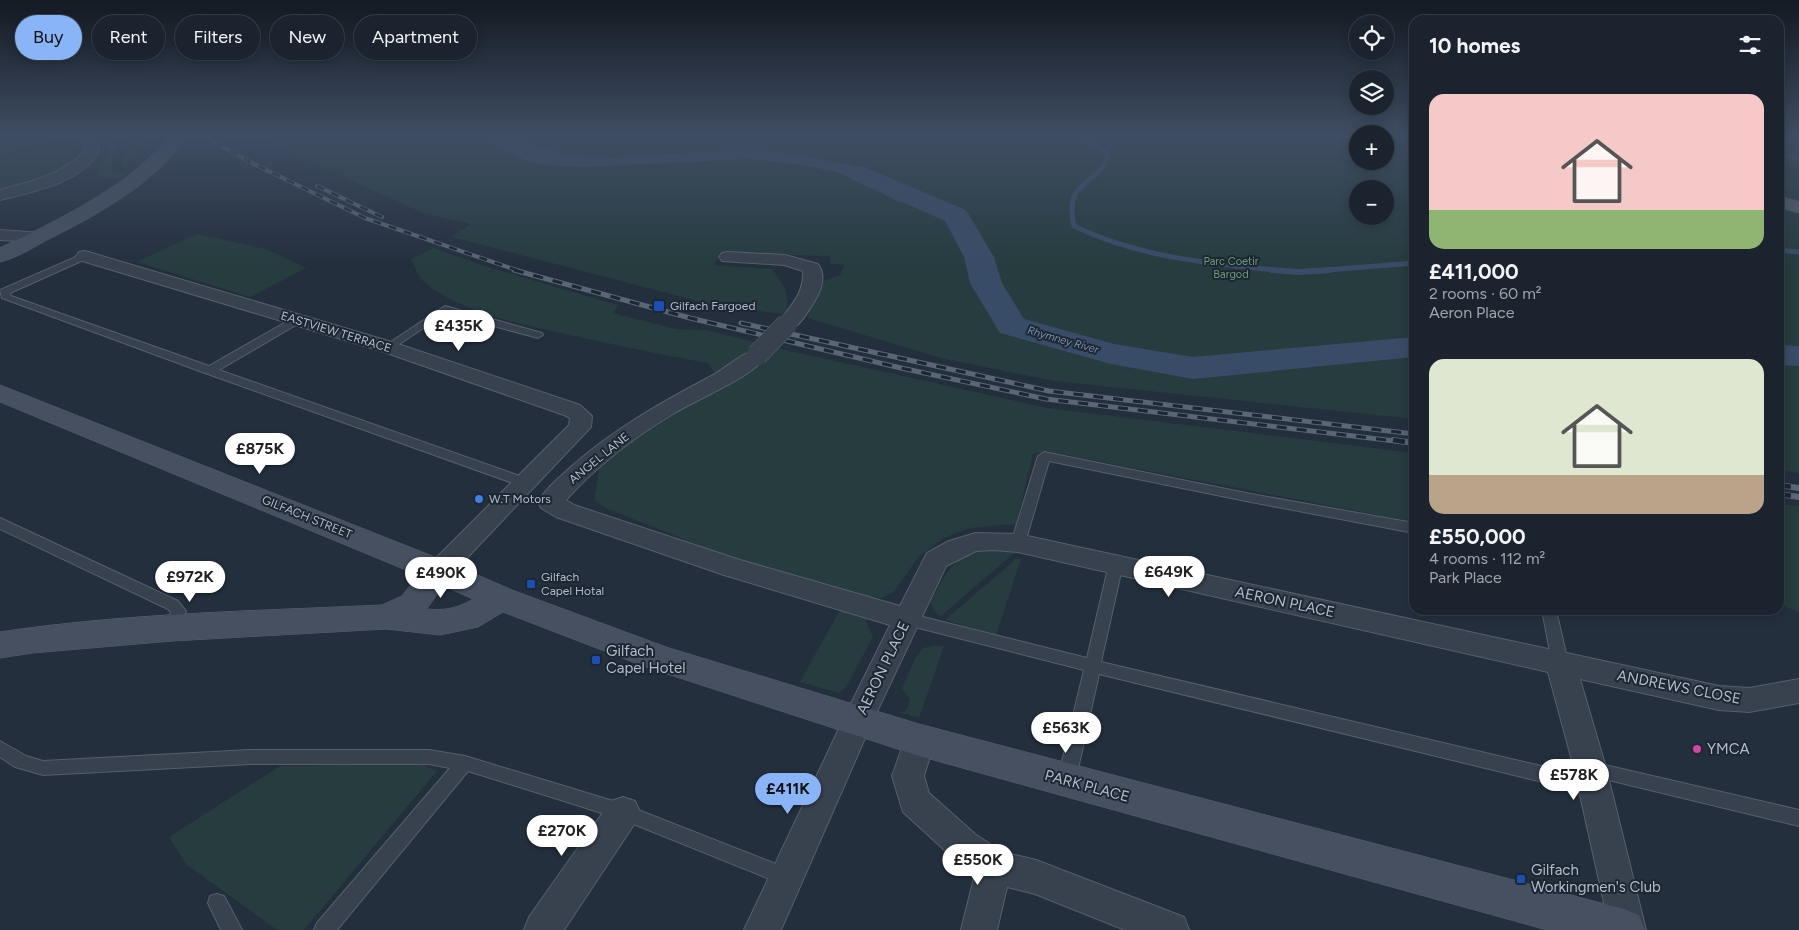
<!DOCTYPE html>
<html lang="en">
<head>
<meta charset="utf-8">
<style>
  body { margin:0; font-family:Figtree,sans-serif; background:#282f3a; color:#f1f3f6; height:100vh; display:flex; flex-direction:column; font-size:19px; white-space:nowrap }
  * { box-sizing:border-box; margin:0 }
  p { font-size:16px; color:#a0a4aa }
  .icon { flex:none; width:28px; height:28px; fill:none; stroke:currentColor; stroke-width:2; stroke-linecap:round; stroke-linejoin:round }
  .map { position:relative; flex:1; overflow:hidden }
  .side { position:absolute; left:1409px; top:15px; width:375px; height:600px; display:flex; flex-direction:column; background:#1b232e; border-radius:15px; box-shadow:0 2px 12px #0003,0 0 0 1px #39404a }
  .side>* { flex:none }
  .hud { position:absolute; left:15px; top:15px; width:475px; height:45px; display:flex; gap:10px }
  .buttons { position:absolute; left:1349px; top:15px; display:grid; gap:10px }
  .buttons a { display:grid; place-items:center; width:45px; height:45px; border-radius:50%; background:#1b232e; box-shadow:0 2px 12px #0003,0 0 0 1px #39404a; font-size:25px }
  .price { position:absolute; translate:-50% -42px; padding:0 11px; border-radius:18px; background:#fff; color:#222; font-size:16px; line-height:32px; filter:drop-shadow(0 1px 2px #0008) }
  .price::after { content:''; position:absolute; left:50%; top:30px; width:15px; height:11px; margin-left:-8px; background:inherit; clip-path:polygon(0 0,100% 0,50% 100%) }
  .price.current { background:#8ab4f8; color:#111 }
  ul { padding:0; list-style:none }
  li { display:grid; align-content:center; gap:10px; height:265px; padding:0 20px }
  li span { display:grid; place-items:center; height:155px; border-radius:15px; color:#555 }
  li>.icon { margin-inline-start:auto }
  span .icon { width:90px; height:90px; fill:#fffc; stroke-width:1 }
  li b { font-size:21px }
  h2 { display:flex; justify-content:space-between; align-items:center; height:60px; padding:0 20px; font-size:21px }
  .chip { padding:0 18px; border-radius:22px; background:#1b232e; box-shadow:0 2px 12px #0003,0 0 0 1px #39404a; font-size:18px; line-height:45px }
  .chip.current { background:#8ab4f8; color:#111 }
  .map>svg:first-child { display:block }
</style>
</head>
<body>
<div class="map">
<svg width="1799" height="930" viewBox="0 0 1799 930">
  <rect width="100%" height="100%" fill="#242f3e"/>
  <!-- green -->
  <path fill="#263c3f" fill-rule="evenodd" d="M 101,135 L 113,135 L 117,146 L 111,167 L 116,171 L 127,173 L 120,179 L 100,177 L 98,173 C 104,159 114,149 101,135 Z
    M 124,135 L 154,135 L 125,167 L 122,164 C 127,153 131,145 124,135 Z
    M 254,135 L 1357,135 L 1358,161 L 1385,161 L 1385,135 L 1414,135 L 1414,419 L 1054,381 L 941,358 L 808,318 L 812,302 L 824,281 L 840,275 L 844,265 L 830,263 L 830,256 L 720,253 L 715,265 L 772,269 C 782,282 794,298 783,314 L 709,304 L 452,237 L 471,224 L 423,213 L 316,165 ZM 1358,189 L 1385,189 L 1385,216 L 1358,216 Z
    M 1779,135 L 1799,135 L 1799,473 L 1779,470 Z
    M 56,142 L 68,144 L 74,148 C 74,152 75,155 72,159 C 62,176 18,185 0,191 L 0,156 Z
    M 197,234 L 266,249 L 306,268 L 250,297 L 137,262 Z
    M 433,248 L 491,268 L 618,305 L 613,313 L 676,329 L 707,330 L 781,349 L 1047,408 L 1414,453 L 1414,522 L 1045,451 L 1033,454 L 1016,524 L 969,528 L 944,538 L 919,556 L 893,593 L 881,598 L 845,593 L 738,561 L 606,508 L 594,500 L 600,465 L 644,431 L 722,385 L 708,363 C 662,355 616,345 570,335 C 524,325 461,313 424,282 C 418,277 415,266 411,259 Z
    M 1779,504 L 1799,506 L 1799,612 L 1779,604 Z
    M 992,549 L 1014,549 L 1013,554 L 941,616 L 934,611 L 931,602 C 950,568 950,556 992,549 Z
    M 1016,559 L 1021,559 L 996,635 L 945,620 Z
    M 841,608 L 869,617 L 866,622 L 873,637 L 846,687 L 839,693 L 800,682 Z
    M 934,646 L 944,646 L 919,718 L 898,712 L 906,711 L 910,699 L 902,689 L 914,660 L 923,648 Z
    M 420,764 L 437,771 L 304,930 L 277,930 L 186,864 L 169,837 L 280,766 Z"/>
  <!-- water -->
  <path fill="#394c67" d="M 479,135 L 508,135 L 516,140 L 573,156 L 614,157 L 746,150 L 781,152 L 847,164 L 876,173 L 921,192 L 899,202 L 857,180 L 833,171 L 795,164 L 749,159 L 583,167 L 545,165 L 524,160 Z"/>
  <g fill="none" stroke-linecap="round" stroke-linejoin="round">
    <!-- stream-far1 -->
    <path stroke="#394c67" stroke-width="5" d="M 1077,135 L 1096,144 L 1108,154 C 1099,189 1063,176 1074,226 C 1140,258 1213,264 1285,271
      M 1779,155 L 1799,158
      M 1779,250 L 1799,252
      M 1314,271 L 1414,263"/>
    <!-- stream -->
    <path stroke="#394c67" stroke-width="6" d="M 1272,270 L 1298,272 L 1330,270"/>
    <!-- river -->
    <path fill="#394c67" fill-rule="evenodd" d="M 862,166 L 966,210 L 994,257 L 1002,283 L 1024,319 L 1114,344 L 1193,357 L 1414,337 L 1414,357 L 1193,379 L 1111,364 L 1000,333 L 970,283 L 964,257 L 945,221 L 853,180 L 849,174 L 853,168 Z
      M 1779,345 L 1799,346 L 1799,366 L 1779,365 Z"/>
    <defs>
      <path id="lane" d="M 85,253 L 88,254 L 88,258 L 10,293 L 11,296 L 209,366 L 293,318 L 301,318 L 302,320 L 301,322 L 219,370 L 531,480 L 532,483 L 526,487 L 521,486 L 205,373 L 2,298 L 0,290 Z
        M 445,306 L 542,333 L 543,335 L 538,338 L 446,313 L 392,349 L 388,350 L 383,347 Z
        M 1044,452 L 1251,494 L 1414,523 L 1414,533 L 1251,502 L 1049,461 L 1025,543 L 1023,546 L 1013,546 L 1011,543 L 1038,456 Z
        M 0,518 L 178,601 L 186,611 L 177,632 L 172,634 L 167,632 L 165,628 L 171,612 L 168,609 L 0,529 Z
        M 1116,559 L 1121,560 L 1123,564 L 1101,662 L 1592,778 L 1598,781 L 1601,786 L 1598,791 L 1592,794 L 1099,674 L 1076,778 L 1073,783 L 1067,786 L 1061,783 L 1058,778 L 1084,670 L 907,625 L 902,623 L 900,619 L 902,615 L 907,613 L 1087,658 L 1109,564 L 1111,560 Z
        M 1542,610 L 1556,610 L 1568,662 L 1565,666 L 1560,668 L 1555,666 L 1552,662 Z
        M 0,741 L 26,756 L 43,761 L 250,750 L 429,750 L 465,756 L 623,804 L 794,871 L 796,877 L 794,883 L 787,886 L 621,819 L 468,771 L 337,930 L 314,930 L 317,923 L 450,768 L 429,764 L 250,764 L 43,775 L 15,767 L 0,757 Z
        M 1592,762 L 1799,810 L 1799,826 L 1592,776 L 1586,774 L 1583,769 L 1586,764 Z
        M 217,894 L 224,896 L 242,930 L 221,930 L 208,903 L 210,896 Z"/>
      <path id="street" d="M 74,135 L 89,135 L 98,144 L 99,152 C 78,184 35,191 0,200 L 0,190 C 30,181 62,176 84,151 L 84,145 Z
        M 0,230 L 43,233 L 46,237 L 43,241 L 37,242 L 0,240 Z
        M 85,251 L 395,343 L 580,405 L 592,416 L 591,427 L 448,578 L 439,581 L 430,578 L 426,571 L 430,564 L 569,425 L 570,418 L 564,415 L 381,351 L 79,260 L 76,256 L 79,252 Z
        M 728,252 L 785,255 L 818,264 C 822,269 823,277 822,283 C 821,294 801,325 792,329 C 787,330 784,329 780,328 L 777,324 C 790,306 804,295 803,271 L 784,265 L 722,261 L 719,257 L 722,253 Z
        M 757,349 L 764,351 L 767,355 C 752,378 698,398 673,414 C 634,437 597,466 566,500 L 574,505 L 740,560 L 900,606 L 927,553 L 949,541 L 976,533 L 1018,534 L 1719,686 L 1749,688 L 1799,679 L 1799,703 L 1749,712 L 1719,710 L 1580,679 L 1606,768 L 1646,930 L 1610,930 L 1574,768 L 1548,672 L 1018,552 L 994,550 L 976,551 L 946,566 L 873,720 L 781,930 L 744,930 L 843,720 L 890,625 L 724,575 L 556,517 L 541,508 L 538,502 C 546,488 560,477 572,466 C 615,428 664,401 715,374 C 728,366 742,353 757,349 Z
        M 919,727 L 930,731 L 935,740 L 924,776 L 929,793 L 975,834 L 1002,852 L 1036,860 L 1184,917 L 1189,930 L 1125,930 L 1035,894 L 1007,887 L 997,930 L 961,930 L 975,874 L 951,856 L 903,812 L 892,776 L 908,731 Z
        M 623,797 L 635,801 L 640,812 L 635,823 L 564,930 L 524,930 L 529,917 L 611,801 Z"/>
      <path id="secondary" d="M 171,135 L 188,135 C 155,184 97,215 45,241 C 31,249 16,258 0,262 L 0,248 C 58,220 130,186 171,135 Z
        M 0,385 L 450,563 L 512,590 L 666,647 L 919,724 L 1624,909 L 1639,915 L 1645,930 L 1547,930 L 919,756 L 646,667 L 503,612 L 478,627 L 440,635 L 386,629 L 172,641 L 32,653 L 0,658 L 0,632 C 126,613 255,611 382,605 L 402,596 L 418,575 L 0,402 ZM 444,586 L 473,599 C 458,608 445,611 427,609 Z"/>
      <path id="primary" d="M 1779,196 L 1799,201 L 1799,213 L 1779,208 Z"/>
    </defs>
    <!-- lane casing -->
    <use href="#lane" stroke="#565f6c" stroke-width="2"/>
    <!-- street casing -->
    <use href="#street" stroke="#565f6c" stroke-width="2"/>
    <!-- secondary casing -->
    <use href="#secondary" stroke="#565f6c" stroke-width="1"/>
    <!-- primary casing -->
    <use href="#primary" stroke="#414a57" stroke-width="1"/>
    <!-- lane -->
    <use href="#lane" fill="#38414e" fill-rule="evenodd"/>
    <!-- street -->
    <use href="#street" fill="#38414e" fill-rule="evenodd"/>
    <!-- secondary -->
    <use href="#secondary" fill="#465061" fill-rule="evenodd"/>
    <!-- primary -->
    <use href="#primary" fill="#56606e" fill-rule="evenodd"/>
    <defs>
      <path id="rail-far2" d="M 202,135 L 250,162 L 365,218 L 519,271
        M 317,186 L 382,217"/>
      <path id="rail-far1" d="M 514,270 L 690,318 L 901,368 L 1046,399 L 1403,442
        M 741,323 L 1049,391 L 1414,434"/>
      <path id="rail" d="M 1393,440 L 1414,443
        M 1779,485 L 1799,488
        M 1779,494 L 1799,497"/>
    </defs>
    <!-- rail-far2 casing -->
    <use href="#rail-far2" stroke="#5a6575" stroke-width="4"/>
    <!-- rail-far1 casing -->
    <use href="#rail-far1" stroke="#5a6575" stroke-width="5"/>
    <!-- rail casing -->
    <use href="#rail" stroke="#5a6575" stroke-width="6"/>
    <!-- rail-far2 -->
    <use href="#rail-far2" stroke="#1d2633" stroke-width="2.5" stroke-dasharray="8" stroke-linecap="butt"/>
    <!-- rail-far1 -->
    <use href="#rail-far1" stroke="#1d2633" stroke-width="3" stroke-dasharray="10" stroke-linecap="butt"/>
    <!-- rail -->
    <use href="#rail" stroke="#1d2633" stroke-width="4.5" stroke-dasharray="12" stroke-linecap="butt"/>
    <defs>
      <path id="street-bridge" d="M 757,355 L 787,324"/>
    </defs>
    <!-- street-bridge casing -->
    <use href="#street-bridge" stroke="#565f6c" stroke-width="22" stroke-linecap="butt"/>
    <!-- street-bridge -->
    <use href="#street-bridge" stroke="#38414e" stroke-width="21"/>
  </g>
  <!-- shaded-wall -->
  <path fill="#303945" d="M 9,135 L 63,135 L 65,139 L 0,155 L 0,137 Z"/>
  <!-- building -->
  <path fill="#455162" stroke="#303945" d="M 0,135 L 9,135 L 0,137 Z"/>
  <!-- sky -->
  <linearGradient id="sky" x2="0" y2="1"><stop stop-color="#141a22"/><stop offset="0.51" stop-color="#3f4d63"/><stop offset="1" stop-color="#3f4d63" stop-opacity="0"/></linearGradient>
  <rect width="1799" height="265" fill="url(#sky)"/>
  <!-- markers -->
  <g fill="#1a4fb4" stroke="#1d2633" stroke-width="2">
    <rect x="653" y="300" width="12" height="12" rx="2.5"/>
    <rect x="526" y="579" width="10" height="10" rx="2.5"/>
    <rect x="591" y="655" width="10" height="10" rx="2.5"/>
    <rect x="1516" y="874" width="10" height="10" rx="2.5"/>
  </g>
  <circle fill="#3f7fe0" stroke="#1d2633" stroke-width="2" cx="479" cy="499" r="5"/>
  <circle fill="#d1479c" stroke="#1d2633" stroke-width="2" cx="1697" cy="749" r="5"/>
  <g text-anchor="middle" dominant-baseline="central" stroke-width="4" stroke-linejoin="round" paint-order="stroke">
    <!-- far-park labels -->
    <g font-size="11" fill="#6b9a76" stroke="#1d2633">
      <text x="1231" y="261">Parc Coetir<tspan x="1231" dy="13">Bargod</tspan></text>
    </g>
    <!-- far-water labels -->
    <g font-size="11" font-style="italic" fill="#7c92b1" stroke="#1d2633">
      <text transform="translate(1063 340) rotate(16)">Rhymney River</text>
    </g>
    <!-- poi labels -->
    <g font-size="12" fill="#b4bcc9" stroke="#1d2633" text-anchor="start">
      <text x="670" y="306">Gilfach Fargoed</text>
      <text x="489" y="499">W.T Motors</text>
      <text x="541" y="577">Gilfach<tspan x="541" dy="14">Capel Hotal</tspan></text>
    </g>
    <!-- street labels -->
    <g font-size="12" fill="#b4bcc9" stroke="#1d2633">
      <text transform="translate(336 332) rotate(17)">EASTVIEW TERRACE</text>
      <text transform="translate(599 458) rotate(-39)">ANGEL LANE</text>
      <text transform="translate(307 517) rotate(22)">GILFACH STREET</text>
    </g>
    <!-- near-street labels -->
    <g font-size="15" fill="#b4bcc9" stroke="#1d2633">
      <text transform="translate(1285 602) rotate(12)">AERON PLACE</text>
      <text transform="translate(883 668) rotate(-64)">AERON PLACE</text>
      <text transform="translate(1679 687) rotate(11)">ANDREWS CLOSE</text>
      <text transform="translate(1087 786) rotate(15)">PARK PLACE</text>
    </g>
    <!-- near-poi labels -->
    <g font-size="15" fill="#b4bcc9" stroke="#1d2633" text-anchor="start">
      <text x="606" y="651">Gilfach<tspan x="606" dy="17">Capel Hotel</tspan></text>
      <text x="1707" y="749">YMCA</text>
      <text x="1531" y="870">Gilfach<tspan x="1531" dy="17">Workingmen's Club</tspan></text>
    </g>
  </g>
</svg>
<div class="buttons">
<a><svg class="icon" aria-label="locate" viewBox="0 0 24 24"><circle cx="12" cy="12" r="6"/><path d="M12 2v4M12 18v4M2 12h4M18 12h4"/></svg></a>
<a><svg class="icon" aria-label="layers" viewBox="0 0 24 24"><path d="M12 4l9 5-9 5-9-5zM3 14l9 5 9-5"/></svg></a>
<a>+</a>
<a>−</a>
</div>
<b class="price" style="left:459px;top:352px">£435K</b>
<b class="price" style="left:260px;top:475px">£875K</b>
<b class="price" style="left:1169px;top:598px">£649K</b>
<b class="price" style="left:441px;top:599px">£490K</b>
<b class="price" style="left:190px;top:603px">£972K</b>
<b class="price" style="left:1066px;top:754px">£563K</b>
<b class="price" style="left:1574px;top:801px">£578K</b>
<b class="price current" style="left:788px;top:815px">£411K</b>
<b class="price" style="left:562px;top:857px">£270K</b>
<b class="price" style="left:978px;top:886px">£550K</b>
<div class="hud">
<a class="chip current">Buy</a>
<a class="chip">Rent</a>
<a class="chip">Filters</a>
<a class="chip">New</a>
<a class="chip">Apartment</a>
</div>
<section class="side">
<h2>10 homes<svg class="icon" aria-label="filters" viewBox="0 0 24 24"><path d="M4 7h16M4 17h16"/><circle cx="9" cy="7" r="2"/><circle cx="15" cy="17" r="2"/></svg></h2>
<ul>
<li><span style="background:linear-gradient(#f6c9c9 75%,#8fb573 0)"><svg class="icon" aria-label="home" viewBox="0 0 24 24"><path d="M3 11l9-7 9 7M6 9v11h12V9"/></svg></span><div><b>£411,000</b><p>2 rooms · 60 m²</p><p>Aeron Place</p></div></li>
<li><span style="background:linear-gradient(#dfe7d0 75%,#b9a48a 0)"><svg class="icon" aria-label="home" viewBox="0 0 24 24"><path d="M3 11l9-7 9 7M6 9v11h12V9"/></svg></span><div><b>£550,000</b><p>4 rooms · 112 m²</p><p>Park Place</p></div></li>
</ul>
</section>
</div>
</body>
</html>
